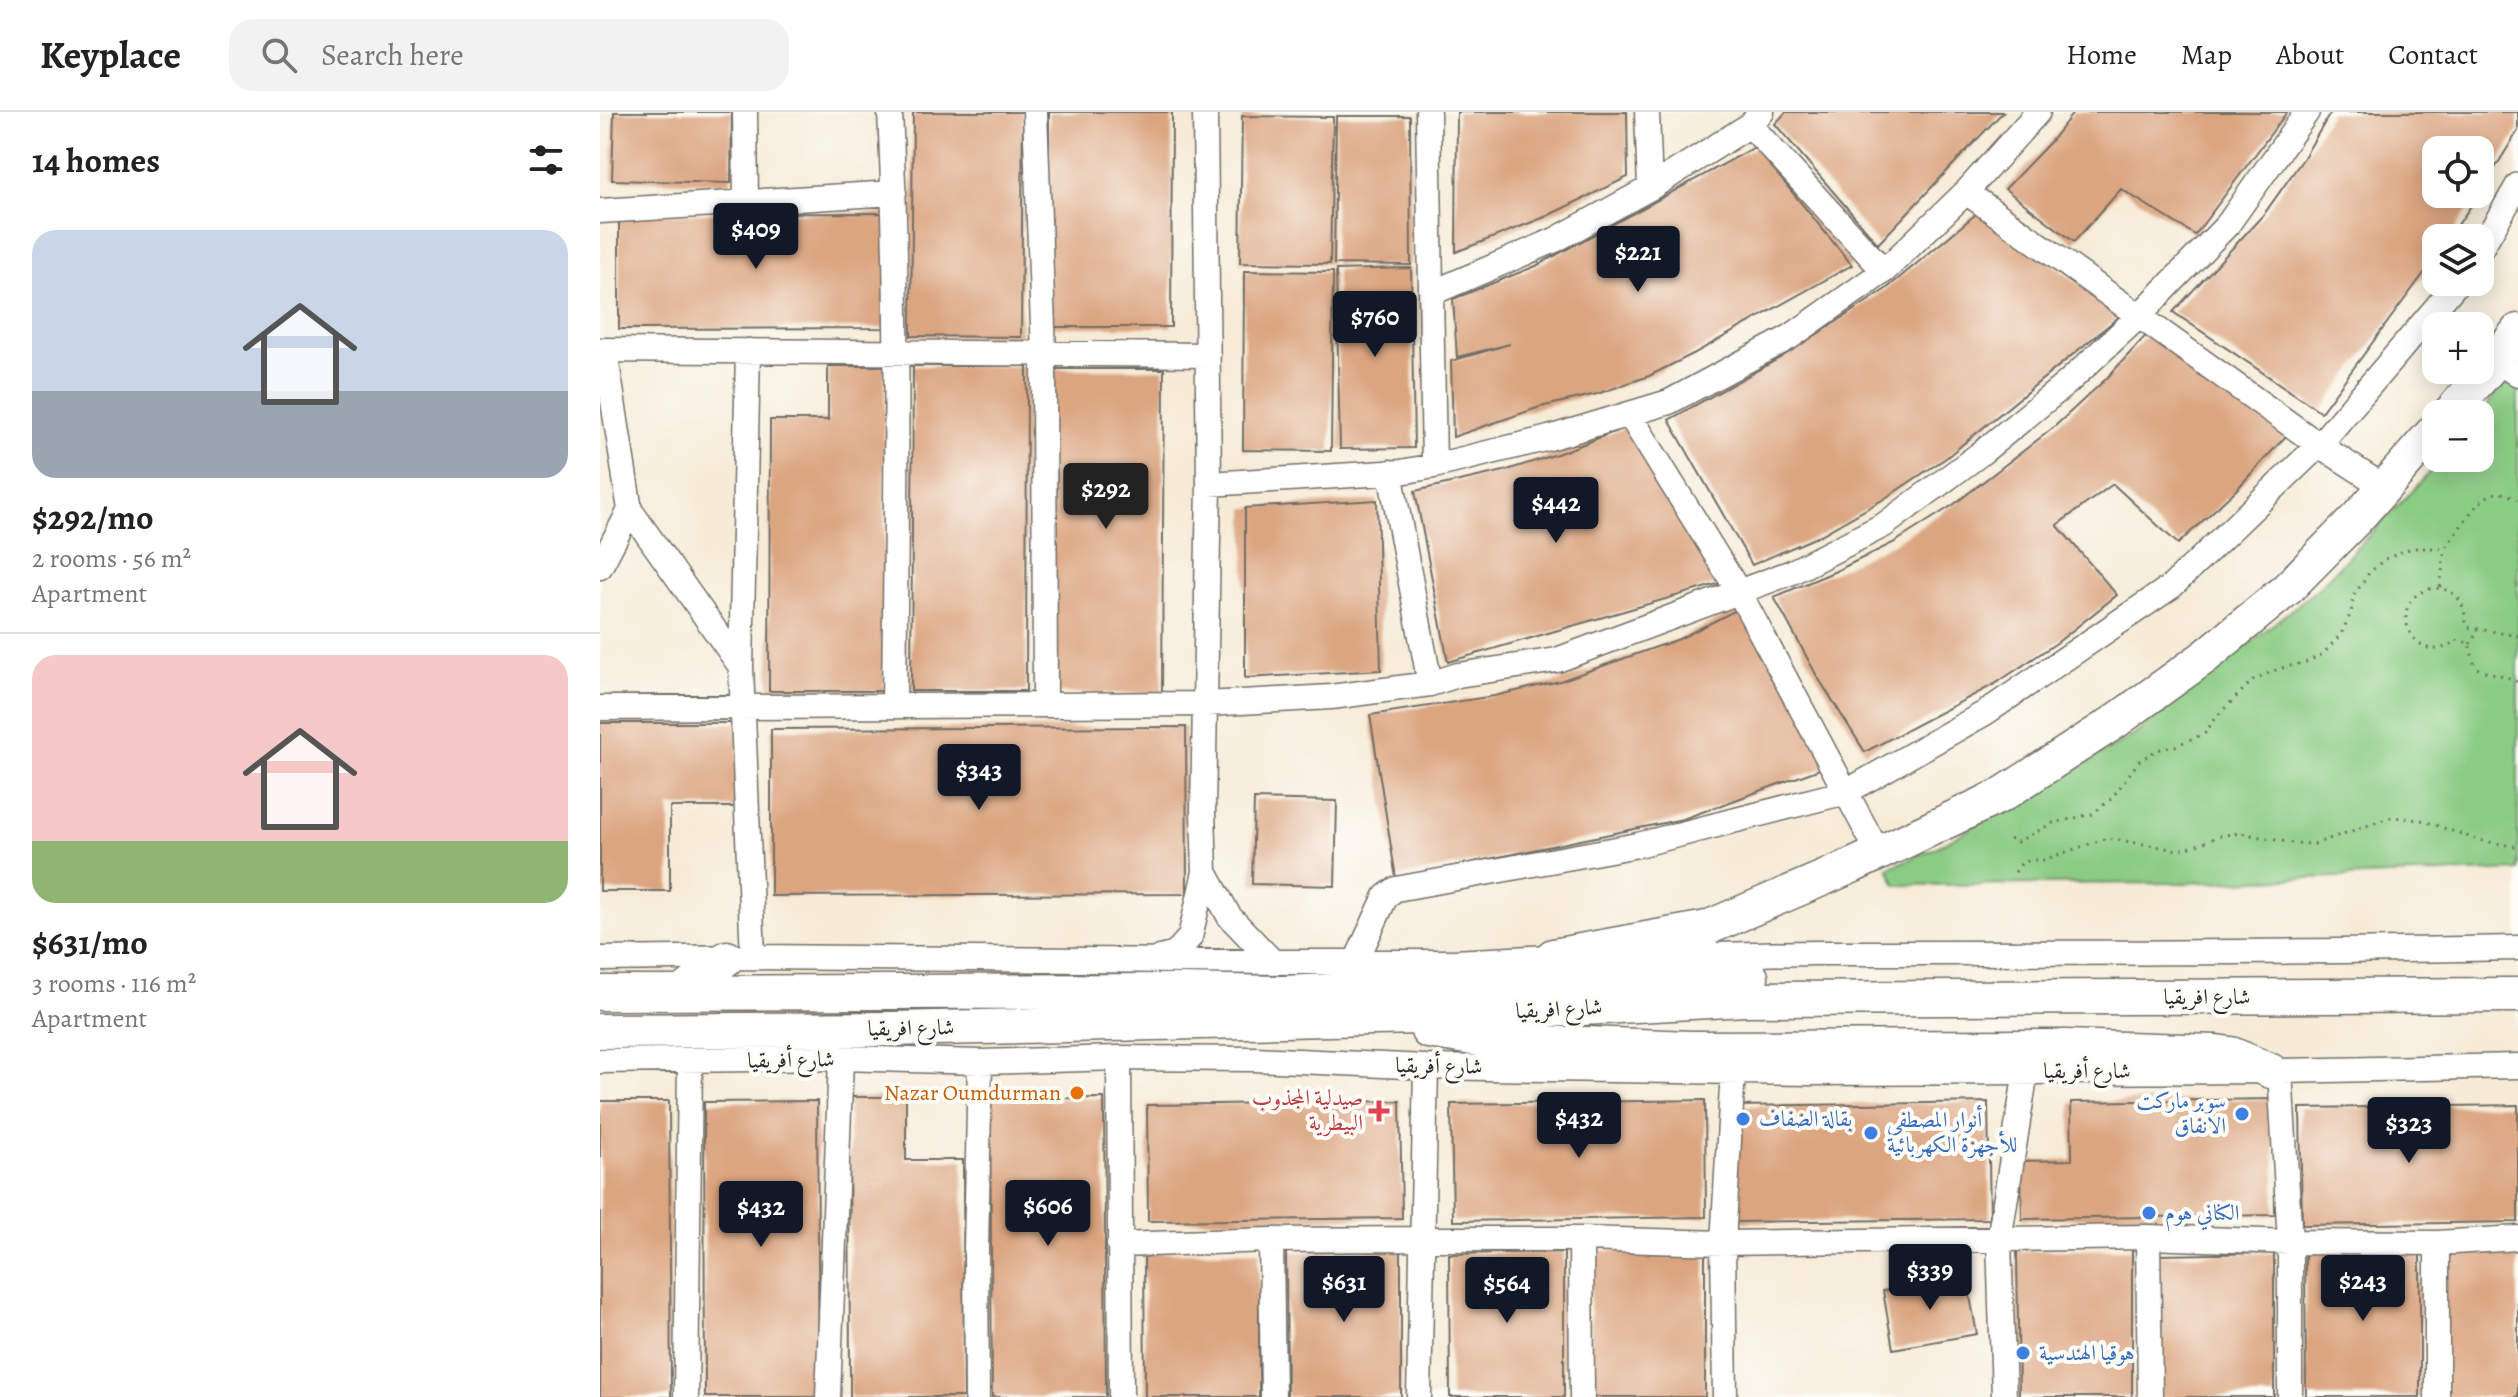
<!DOCTYPE html>
<html lang="en">
<head>
<meta charset="utf-8">
<style>
  body { margin:0; font-family:Alegreya,Amiri,serif; background:#f2f2f2; color:#222; height:100vh; display:flex; flex-direction:column; font-size:30px; white-space:nowrap }
  * { box-sizing:border-box; margin:0 }
  p { font-size:26px; color:#767676 }
  .icon { flex:none; width:44px; height:44px; fill:none; stroke:currentColor; stroke-width:2; stroke-linecap:round; stroke-linejoin:round }
  .map { position:relative; flex:1; overflow:hidden }
  .side { display:flex; flex-direction:column; background:#fff; width:600px }
  .side>* { flex:none }
  .tools { position:absolute; left:1822px; top:24px; display:grid; gap:16px }
  .tools a { display:grid; place-items:center; width:72px; height:72px; border-radius:16px; background:#fff; box-shadow:0 4px 20px #0003; font-size:40px }
  .price { position:absolute; translate:-50% -68px; padding:0 18px; border-radius:8px; background:#111827; color:#fff; font-size:26px; line-height:52px; filter:drop-shadow(0 2px 4px #0008) }
  .price::after { content:''; position:absolute; left:50%; top:48px; width:24px; height:18px; margin-left:-12px; background:inherit; clip-path:polygon(0 0,100% 0,50% 100%) }
  .price.active { background:#222; color:#fff }
  ul { padding:0; list-style:none }
  li { display:grid; align-content:center; gap:16px; height:424px; padding:0 32px }
  li+li { border-top:2px solid #e0e0e0 }
  li span { display:grid; place-items:center; height:248px; border-radius:24px; color:#555 }
  li>.icon { margin-inline-start:auto }
  span .icon { width:144px; height:144px; fill:#fffc; stroke-width:1 }
  li b { font-size:34px }
  h2 { display:flex; justify-content:space-between; align-items:center; height:96px; padding:0 32px; font-size:34px }
  header { display:flex; align-items:center; gap:48px; box-sizing:border-box; height:112px; padding:0 40px; background:#fff; border-bottom:2px solid #e0e0e0 }
  header strong { font-size:38px }
  nav { display:flex; gap:44px; margin-inline-start:auto; font-size:28px }
  .search { width:560px; height:72px; background:#f2f2f2; display:flex; align-items:center; gap:20px; box-sizing:border-box; padding:0 28px; border-radius:24px; color:#767676; font-size:30px }
  main { display:flex; flex:1; min-height:0 }
  .map>svg:first-child { display:block }
</style>
</head>
<body>
<header>
<strong>Keyplace</strong>
<div class="search"><svg class="icon" aria-label="search" viewBox="0 0 24 24"><circle cx="10" cy="10" r="6"/><path d="M15 15l6 6"/></svg>Search here</div>
<nav><a>Home</a><a>Map</a><a>About</a><a>Contact</a></nav>
</header>
<main>
<section class="side">
<h2>14 homes<svg class="icon" aria-label="filters" viewBox="0 0 24 24"><path d="M4 7h16M4 17h16"/><circle cx="9" cy="7" r="2"/><circle cx="15" cy="17" r="2"/></svg></h2>
<ul>
<li><span style="background:linear-gradient(#c9d6e8 65%,#9aa5b1 0)"><svg class="icon" aria-label="home" viewBox="0 0 24 24"><path d="M3 11l9-7 9 7M6 9v11h12V9"/></svg></span><div><b>$292/mo</b><p>2 rooms · 56 m²</p><p>Apartment</p></div></li>
<li><span style="background:linear-gradient(#f6c9c9 75%,#8fb573 0)"><svg class="icon" aria-label="home" viewBox="0 0 24 24"><path d="M3 11l9-7 9 7M6 9v11h12V9"/></svg></span><div><b>$631/mo</b><p>3 rooms · 116 m²</p><p>Apartment</p></div></li>
</ul>
</section>
<div class="map">
<svg width="1918" height="1285" viewBox="0 0 1918 1285">
  <rect width="100%" height="100%" fill="#fdfcf7"/>
  <filter id="ink" filterUnits="userSpaceOnUse"><feTurbulence type="fractalNoise" baseFrequency=".0125" numOctaves="2"/><feDisplacementMap in="SourceGraphic" scale="16" xChannelSelector="R" yChannelSelector="G"/><feConvolveMatrix kernelMatrix="1 2 1 2 8 2 1 2 1" color-interpolation-filters="sRGB"/></filter>
  <filter id="wash" filterUnits="userSpaceOnUse"><feTurbulence type="fractalNoise" baseFrequency=".006" numOctaves="4" result="noise"/><feDisplacementMap in="SourceGraphic" scale="32" xChannelSelector="R" yChannelSelector="G"/><feGaussianBlur stdDeviation="1.8" result="paint"/><feColorMatrix in="noise" values="0 0 0 0 0 0 0 0 0 0 0 0 0 0 0 0 0 1.4 0 .05"/><feComposite in="paint" operator="in"/></filter>
  <g filter="url(#wash)">
    <rect width="100%" height="100%" fill="#f6ebd7"/>
    <!-- green -->
    <path fill="#8bcc84" stroke="#5b7c58" stroke-width="2" d="M 1918,262 L 1918,758 L 1582,771 L 1296,773 L 1288,756 L 1335,736 L 1533,624 L 1716,478 L 1844,346 L 1880,346 L 1880,302 L 1905,271 Z"/>
    <g id="blocks">
      <!-- building -->
      <path fill="#dba580" d="M 14,0 L 132,0 L 131,71 L 12,68 Z
        M 313,0 L 423,0 L 421,225 L 311,224 Z
        M 449,0 L 572,0 L 571,215 L 449,215 Z
        M 857,0 L 1027,0 L 1028,65 L 945,105 L 856,140 Z
        M 1186,0 L 1403,0 L 1278,132 L 1175,12 Z
        M 1474,0 L 1687,0 L 1595,123 L 1521,77 L 1474,130 L 1405,77 L 1450,30 Z
        M 1731,0 L 1918,0 L 1918,19 L 1880,80 L 1880,38 L 1836,38 L 1836,82 L 1879,82 L 1849,126 L 1836,126 L 1836,145 L 1721,300 L 1573,200 L 1664,102 L 1703,47 Z
        M 642,4 L 733,5 L 730,152 L 640,151 Z
        M 736,4 L 810,4 L 811,153 L 734,152 Z
        M 1155,35 L 1252,153 L 1093,242 L 1049,264 L 997,282 L 940,295 L 853,325 L 851,249 L 910,232 L 857,245 L 853,187 L 936,154 Z
        M 1382,97 L 1520,204 L 1346,346 L 1284,387 L 1219,424 L 1152,453 L 1069,308 L 1180,246 L 1233,212 L 1286,177 Z
        M 292,101 L 292,216 L 19,217 L 19,102 Z
        M 811,156 L 814,336 L 740,337 L 736,158 Z
        M 644,159 L 733,160 L 731,339 L 643,338 Z
        M 1550,219 L 1688,322 L 1637,377 L 1578,432 L 1513,372 L 1457,413 L 1517,483 L 1458,530 L 1395,572 L 1265,640 L 1217,564 L 1174,485 L 1236,459 L 1295,430 L 1353,393 L 1453,316 L 1507,266 Z
        M 228,254 L 285,254 L 284,579 L 169,579 L 170,308 L 228,308 Z
        M 313,254 L 427,254 L 426,579 L 311,579 Z
        M 449,257 L 564,257 L 562,582 L 447,581 Z
        M 1032,313 L 1121,471 L 848,550 L 815,379 L 904,359 L 960,341 Z
        M 777,388 L 781,558 L 645,566 L 645,396 Z
        M 1144,494 L 1231,653 L 1083,707 L 796,766 L 770,603 L 894,584 L 960,569 L 1079,527 Z
        M 0,611 L 139,611 L 139,695 L 70,695 L 70,779 L 0,779 Z
        M 586,615 L 587,782 L 171,784 L 171,617 Z
        M 654,687 L 737,689 L 735,774 L 652,772 Z
        M 249,985 L 306,985 L 306,1048 L 363,1048 L 364,1285 L 250,1285 Z
        M 504,986 L 506,1285 L 392,1285 L 390,987 Z
        M 1674,987 L 1675,1103 L 1422,1107 L 1421,1049 L 1472,1048 L 1471,990 Z
        M 1105,988 L 1106,1105 L 853,1109 L 851,992 Z
        M 0,989 L 69,989 L 71,1285 L 0,1285 Z
        M 217,989 L 219,1285 L 105,1285 L 104,990 Z
        M 800,989 L 802,1106 L 548,1109 L 547,993 Z
        M 1388,990 L 1390,1107 L 1136,1110 L 1135,994 Z
        M 1918,993 L 1918,1110 L 1702,1113 L 1700,996 Z
        M 1820,1136 L 1820,1285 L 1706,1285 L 1705,1138 Z
        M 1105,1137 L 1105,1285 L 991,1285 L 990,1139 Z
        M 1532,1137 L 1532,1285 L 1419,1285 L 1417,1139 Z
        M 1918,1137 L 1918,1285 L 1846,1285 L 1845,1138 Z
        M 801,1138 L 801,1285 L 687,1285 L 686,1140 Z
        M 659,1139 L 659,1285 L 545,1285 L 544,1141 Z
        M 964,1140 L 964,1285 L 850,1285 L 849,1142 Z
        M 1674,1141 L 1674,1285 L 1560,1285 L 1559,1143 Z
        M 1366,1163 L 1377,1222 L 1293,1237 L 1283,1179 Z"/>
    </g>
  </g>
  <g filter="url(#ink)">
    <use href="#blocks" fill-opacity="0" stroke="#726e67" stroke-width="2"/>
    <g fill="none" stroke-linecap="round" stroke-linejoin="round">
      <defs>
        <path id="minor" d="M 145,0 L 146,92
          M 290,0 C 300,198 296,396 294,594
          M 435,0 L 444,242 L 445,593
          M 828,0 L 834,354
          M 1047,0 L 1050,76
          M 1150,13 L 1284,159
          M 1366,80 L 1719,333 L 1784,375
          M 0,99 L 294,81
          M 1880,138 L 1918,73
          M 832,181 L 955,128 L 1050,76 L 1150,13 L 1162,0
          M 0,238 L 608,243
          M 5,238 L 30,398 L 141,555
          M 148,239 L 141,555 L 153,845
          M 1896,248 L 1918,263
          M 1029,302 L 1139,480 L 1279,742
          M 790,360 L 830,572
          M 609,372 L 801,360 L 834,354 L 949,326 L 1069,290 L 1190,225 L 1284,159 L 1366,80 L 1438,0
          M 0,455 L 30,398
          M 0,596 L 606,592 L 731,585 L 830,572 L 858,563 L 957,548 L 1192,460 L 1284,413 L 1380,342 L 1467,271 L 1539,204 L 1628,112 L 1707,0
          M 605,760 L 629,804 L 672,849
          M 1013,845 C 1081,845 1150,841 1219,841 C 1452,841 1685,841 1918,836
          M 560,846 L 575,842 L 590,825 L 605,760 L 603,700 L 609,372 L 605,0
          M 0,847 L 153,845 L 693,850 L 853,850 L 968,844
          M 756,849 L 786,784 L 796,777 L 1038,733 L 1246,680 L 1385,601 L 1572,474 L 1719,333 L 1858,170
          M 519,946 L 521,1285
          M 0,949 L 241,946 L 380,950 L 519,946 L 654,947 L 826,955 L 1209,961 L 1680,959 L 1918,954
          M 1680,959 L 1690,1130 L 1690,1285
          M 1548,1125 L 1550,1285
          M 981,1127 L 982,1285
          M 671,1128 L 673,1285
          M 519,1133 L 671,1128 L 822,1127 L 981,1127 L 1123,1131 L 1548,1125 L 1690,1130 L 1837,1131 L 1918,1126
          M 86,1285 L 90,950
          M 228,1285 L 241,946
          M 377,1285 L 376,1137 L 380,950
          M 819,1285 L 826,955
          M 1125,1285 L 1123,1131 L 1133,958
          M 1404,1285 L 1399,1128 L 1426,959
          M 1837,1285 L 1837,1131"/>
        <path id="highway" d="M 1849,302 L 1889,257 L 1918,219
          M 953,844 L 1107,816 L 1254,753 L 1400,684 L 1513,611 L 1606,544 L 1687,477 L 1757,406 L 1836,317
          M 0,881 L 578,879 L 682,881 L 1068,866 L 1151,865
          M 82,881 L 127,846
          M 0,919 L 290,917 L 820,905 L 1145,887 L 1918,883
          M 828,919 L 885,928 L 1091,936 L 1465,935 L 1616,940 L 1631,942 L 1671,959"/>
      </defs>
      <!-- minor casing -->
      <use href="#minor" stroke="#726e67" stroke-width="27"/>
      <!-- highway casing -->
      <use href="#highway" stroke="#726e67" stroke-width="37"/>
      <!-- path -->
      <path stroke="#726e67" stroke-width="3" stroke-dasharray="2 6" stroke-linecap="butt" d="M 1840,475 L 1845,436
        M 1918,524 L 1868,515 L 1866,512 C 1865,499 1863,487 1850,480 C 1843,476 1834,475 1826,478 C 1782,494 1819,561 1856,528 L 1869,531 L 1875,555 C 1889,563 1905,561 1918,571
        M 1870,532 L 1878,518
        M 1409,727 L 1417,730 L 1453,711 L 1492,702 L 1512,686 L 1539,649 L 1557,638 L 1575,634 L 1605,621 L 1618,603 L 1653,568 L 1678,557 L 1706,550 L 1723,542 L 1741,522 L 1751,501 L 1754,483 L 1769,461 L 1785,447 L 1812,436 L 1845,436 C 1858,421 1879,380 1899,381 C 1905,381 1913,385 1918,387
        M 1415,760 L 1421,752 L 1430,748 L 1443,748 L 1507,726 L 1578,738 L 1595,734 L 1619,724 L 1640,721 L 1692,731 L 1714,732 L 1792,705 L 1821,708 L 1878,728 L 1918,735"/>
      <!-- minor -->
      <use href="#minor" stroke="#fff" stroke-width="24"/>
      <!-- highway -->
      <use href="#highway" stroke="#fff" stroke-width="34"/>
    </g>
  </g>
  <!-- markers -->
  <circle fill="#e8710a" stroke="#fdfcf7" stroke-width="3" cx="477" cy="981" r="8"/>
  <path fill="#e0444e" stroke="#fdfcf7" stroke-width="3" d="M775 987h8v8h8v8h-8v8h-8v-8h-8v-8h8z"/>
  <g fill="#3f7fe0" stroke="#fdfcf7" stroke-width="3">
    <circle cx="1642" cy="1002" r="8"/>
    <circle cx="1143" cy="1007" r="8"/>
    <circle cx="1271" cy="1021" r="8"/>
    <circle cx="1549" cy="1101" r="8"/>
    <circle cx="1423" cy="1241" r="8"/>
  </g>
  <g text-anchor="middle" dominant-baseline="central" stroke-width="8" stroke-linejoin="round" paint-order="stroke">
    <!-- street labels -->
    <g font-size="22" fill="#2b2b2b" stroke="#fdfcf7">
      <text x="1607" y="885">شارع افريقيا</text>
      <text transform="translate(959 897) rotate(-3)">شارع افريقيا</text>
      <text transform="translate(311 916) rotate(-1)">شارع افريقيا</text>
      <text transform="translate(191 948) rotate(-1)">شارع أفريقيا</text>
      <text transform="translate(839 954) rotate(1)">شارع أفريقيا</text>
      <text x="1487" y="959">شارع أفريقيا</text>
    </g>
    <!-- food labels -->
    <g font-size="22" fill="#c56008" stroke="#fdfcf7" text-anchor="end">
      <text x="461" y="981">Nazar Oumdurman</text>
    </g>
    <!-- health labels -->
    <g font-size="22" fill="#be3a42" stroke="#fdfcf7" text-anchor="end">
      <text x="763" y="986">صيدلية المجذوب<tspan x="763" dy="25">البيطرية</tspan></text>
    </g>
    <!-- shop labels -->
    <g font-size="22" fill="#366cbe" stroke="#fdfcf7" text-anchor="start">
      <text x="1626" y="989" text-anchor="end">سوبر ماركت<tspan x="1626" dy="25">الانفاق</tspan></text>
      <text x="1159" y="1007">بقالة الضفاف</text>
      <text x="1287" y="1008">أنوار المصطفى<tspan x="1287" dy="25">للأجهزة الكهربائية</tspan></text>
      <text x="1565" y="1101">الكناني هوم</text>
      <text x="1439" y="1241">هوقيا الهندسية</text>
    </g>
  </g>
</svg>
<div class="tools">
<a><svg class="icon" aria-label="locate" viewBox="0 0 24 24"><circle cx="12" cy="12" r="6"/><path d="M12 2v4M12 18v4M2 12h4M18 12h4"/></svg></a>
<a><svg class="icon" aria-label="layers" viewBox="0 0 24 24"><path d="M12 4l9 5-9 5-9-5zM3 14l9 5 9-5"/></svg></a>
<a>+</a>
<a>−</a>
</div>
<b class="price" style="left:156px;top:159px">$409</b>
<b class="price" style="left:1038px;top:182px">$221</b>
<b class="price" style="left:775px;top:247px">$760</b>
<b class="price active" style="left:506px;top:419px">$292</b>
<b class="price" style="left:956px;top:433px">$442</b>
<b class="price" style="left:379px;top:700px">$343</b>
<b class="price" style="left:979px;top:1048px">$432</b>
<b class="price" style="left:1809px;top:1053px">$323</b>
<b class="price" style="left:448px;top:1136px">$606</b>
<b class="price" style="left:161px;top:1137px">$432</b>
<b class="price" style="left:1330px;top:1200px">$339</b>
<b class="price" style="left:1763px;top:1211px">$243</b>
<b class="price" style="left:744px;top:1212px">$631</b>
<b class="price" style="left:907px;top:1213px">$564</b>
</div>
</main>
</body>
</html>
